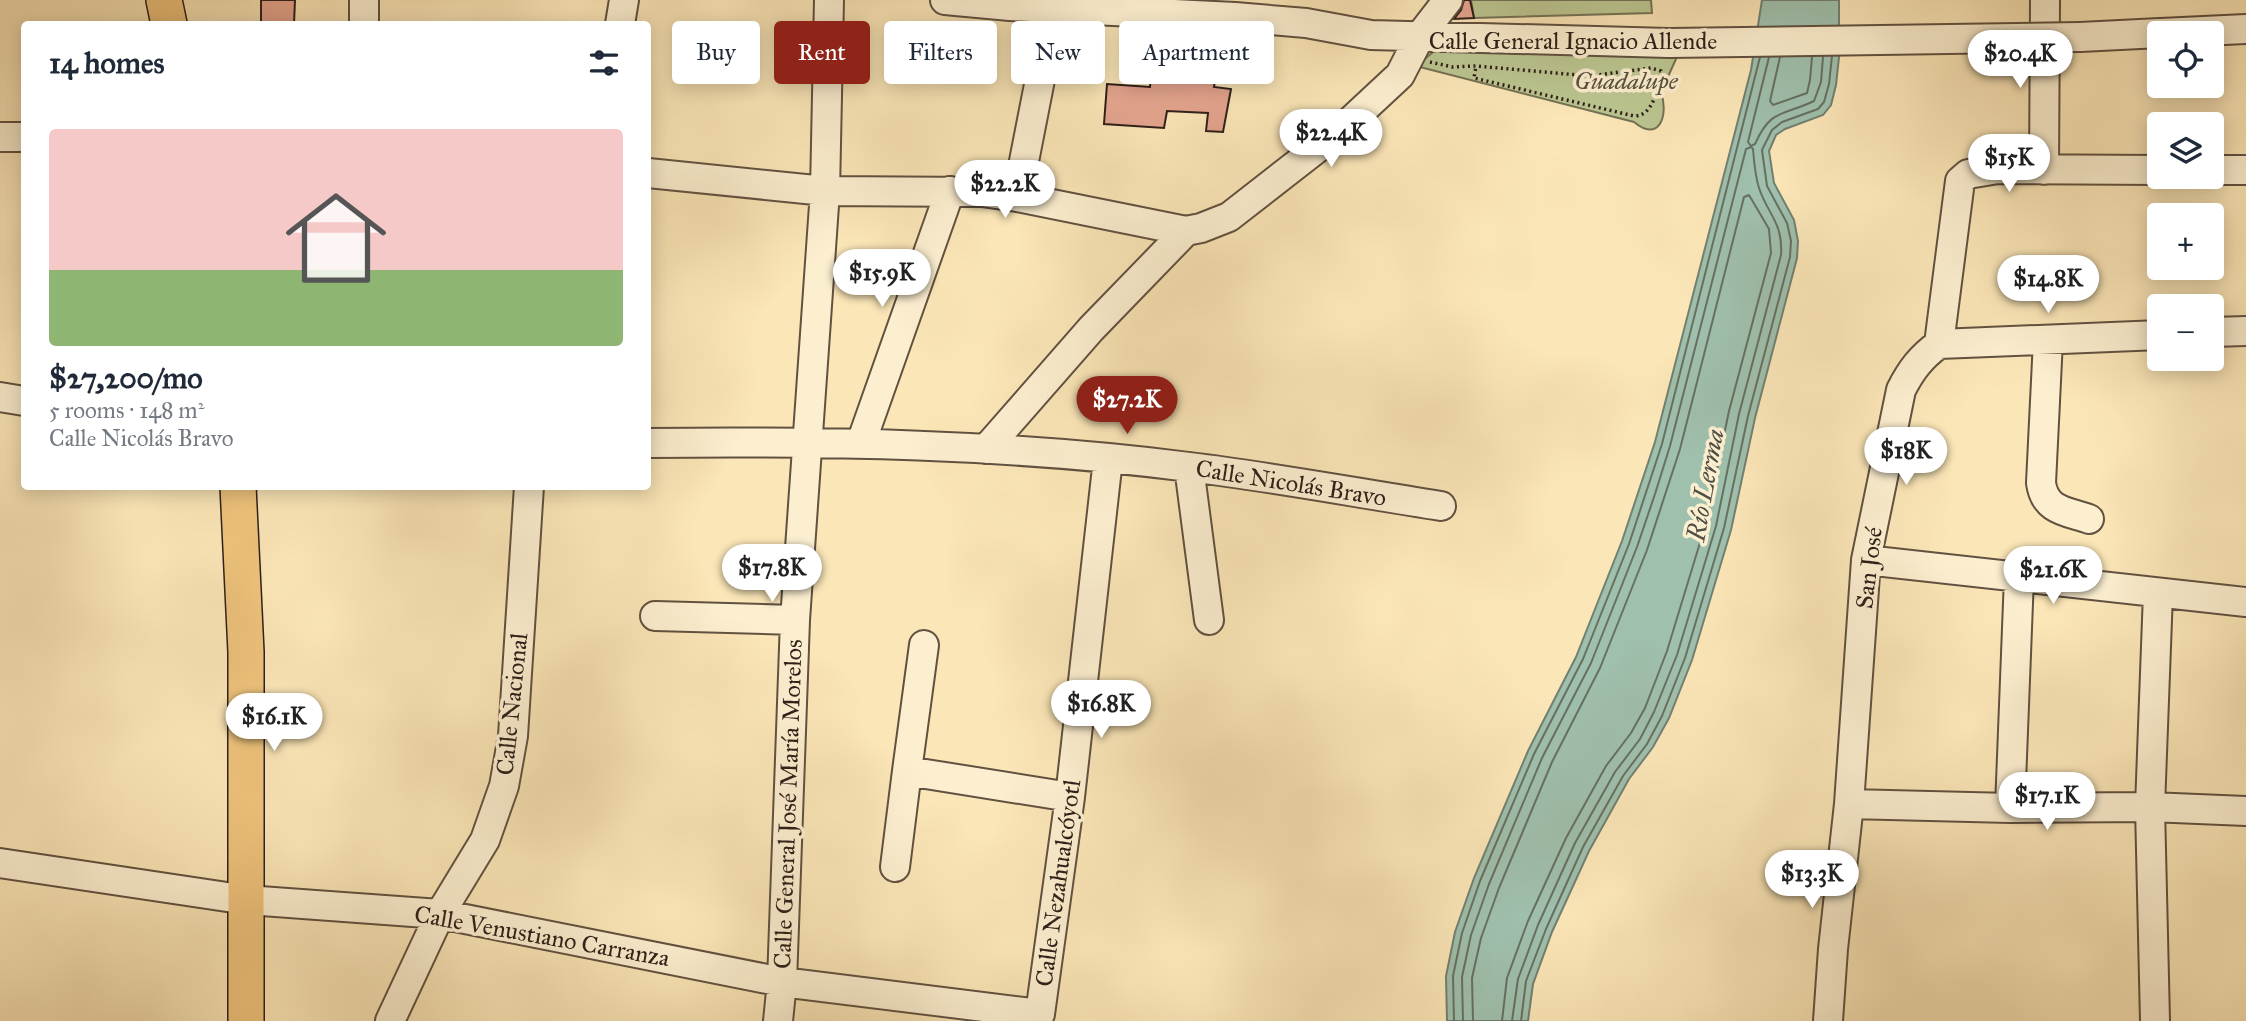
<!DOCTYPE html>
<html lang="en">
<head>
<meta charset="utf-8">
<style>
  body { margin:0; font-family:"IM FELL Great Primer",serif; background:#f6f6f7; color:#1f2937; height:100vh; display:flex; flex-direction:column; font-size:26px; white-space:nowrap }
  * { box-sizing:border-box; margin:0 }
  p { font-size:23px; color:#747a83 }
  .icon { flex:none; width:38px; height:38px; fill:none; stroke:currentColor; stroke-width:2; stroke-linecap:round; stroke-linejoin:round }
  .map { position:relative; flex:1; overflow:hidden }
  .panel { position:absolute; left:21px; top:21px; width:630px; height:469px; display:flex; flex-direction:column; background:#fff; border-radius:7px; box-shadow:0 4px 18px #0003 }
  .panel>* { flex:none }
  .hud { position:absolute; left:672px; top:21px; width:665px; height:63px; display:flex; gap:14px }
  .buttons { position:absolute; left:2147px; top:21px; display:grid; gap:14px }
  .buttons a { display:grid; place-items:center; width:77px; height:77px; border-radius:7px; background:#fff; box-shadow:0 4px 18px #0003; font-size:35px }
  .price { position:absolute; translate:-50% -60px; padding:0 16px; border-radius:24px; background:#fff; color:#222; font-size:23px; line-height:46px; filter:drop-shadow(0 2px 4px #0008) }
  .price::after { content:''; position:absolute; left:50%; top:42px; width:21px; height:16px; margin-left:-10px; background:inherit; clip-path:polygon(0 0,100% 0,50% 100%) }
  .price.current { background:#8f2418; color:#fff }
  ul { padding:0; list-style:none }
  li { display:grid; align-content:center; gap:14px; height:371px; padding:0 28px }
  li span { display:grid; place-items:center; height:217px; border-radius:7px; color:#555 }
  li>.icon { margin-inline-start:auto }
  span .icon { width:126px; height:126px; fill:#fffc; stroke-width:1 }
  li b { font-size:30px }
  h2 { display:flex; justify-content:space-between; align-items:center; height:84px; padding:0 28px; font-size:30px }
  .chip { padding:0 24px; border-radius:7px; background:#fff; box-shadow:0 4px 18px #0003; font-size:24px; line-height:63px }
  .chip.current { background:#8f2418; color:#fff }
  .map>svg:first-child { display:block }
</style>
</head>
<body>
<div class="map">
<svg width="2246" height="1021" viewBox="0 0 2246 1021">
  <rect width="100%" height="100%" fill="#fbe6b7"/>
  <filter id="stains"><feTurbulence type="fractalNoise" baseFrequency=".00286" numOctaves="4"/><feColorMatrix values="0 0 0 0 .2 0 0 0 0 .09 0 0 0 0 .02 0 0 0 .5 -.17"/></filter>
  <radialGradient id="worn" r=".72"><stop offset=".6" stop-color="#630" stop-opacity="0"/><stop offset="1" stop-color="#630" stop-opacity=".3"/></radialGradient>
  <!-- green -->
  <path fill="#bbc691" stroke="#747255" stroke-width="2" d="M 1471,0 L 1651,0 L 1652,13 L 1474,18 Z
    M 1666,43 L 1676,59 L 1661,92 C 1669,116 1659,143 1634,122 L 1416,66 L 1438,48 Z"/>
  <!-- water -->
  <path fill="#9fc0ad" stroke="#728072" stroke-width="2" d="M 1762,0 L 1839,0 L 1839,57 L 1836,85 L 1831,105 L 1823,115 L 1785,129 L 1776,135 L 1769,151 L 1774,183 L 1794,220 L 1798,241 L 1797,258 L 1755,418 L 1731,530 L 1692,660 L 1669,718 L 1653,747 L 1629,779 L 1589,851 L 1552,932 L 1533,984 L 1528,1021 L 1447,1021 L 1446,976 L 1455,932 L 1474,878 L 1528,751 L 1576,657 L 1622,541 L 1655,442 L 1751,70 Z"/>
  <g fill="none" stroke-linecap="round" stroke-linejoin="round">
    <!-- shore -->
    <path stroke="#667063" stroke-width="2" d="M 1769,57 L 1748,142 L 1751,146 L 1755,144 C 1771,108 1783,116 1814,101 L 1821,82 L 1823,57
      M 1780,57 L 1770,101 L 1773,105 L 1807,93 L 1810,80 L 1812,57
      M 1454,1021 L 1453,976 L 1462,933 L 1480,881 L 1534,754 L 1583,659 L 1629,544 L 1662,444 L 1760,57
      M 1463,1021 L 1462,977 L 1471,935 L 1489,884 L 1542,758 L 1591,663 L 1637,547 L 1655,494 L 1670,446 L 1746,149 L 1751,147 L 1753,149 C 1754,162 1755,176 1759,188 C 1768,215 1783,222 1781,255 L 1739,414 L 1716,526 L 1677,655 L 1654,712 L 1640,739 L 1615,772 L 1575,843 L 1538,925 L 1518,979 L 1512,1021
      M 1473,1021 L 1472,978 L 1481,938 L 1499,888 L 1552,762 L 1600,668 L 1647,550 L 1680,449 L 1744,197 L 1749,195 L 1769,229 L 1771,253 L 1729,411 L 1706,523 L 1667,651 L 1645,708 L 1631,733 L 1606,766 L 1566,838 L 1528,921 L 1507,978 L 1502,1021
      M 1521,1021 L 1526,981 L 1546,929 L 1583,847 L 1623,776 L 1647,744 L 1662,716 L 1685,658 L 1724,528 L 1748,416 L 1790,257 L 1791,241 L 1787,223 L 1767,186 L 1762,150 L 1772,130 L 1782,122 L 1818,109 L 1824,102 L 1829,84 L 1832,56"/>
  </g>
  <!-- building -->
  <path fill="#e4a48e" stroke="#2e1f19" stroke-width="2" d="M 261,0 L 295,0 L 294,24 L 261,24 Z
    M 1464,0 L 1470,0 L 1474,18 L 1454,19 L 1461,10 Z
    M 1155,30 L 1222,33 L 1214,87 L 1231,89 L 1223,132 L 1206,131 L 1208,113 L 1167,111 L 1164,128 L 1104,124 L 1107,84 L 1150,87 Z"/>
  <g fill="none" stroke-linecap="round" stroke-linejoin="round">
    <defs>
      <path id="minor" d="M 945,0 L 1010,6 L 1235,17 L 1306,23 L 1371,35 L 1669,43
        M 364,24 L 364,0
        M 620,24 L 624,0
        M 2161,33 L 2246,29
        M 2080,37 L 2160,33
        M 0,137 L 24,137
        M 2044,170 L 2045,0
        M 2212,170 L 2246,170
        M 648,173 L 825,191 L 982,192 L 1017,197 L 1186,231
        M 1017,197 L 1054,8
        M 2212,332 L 2246,331
        M 2048,340 L 2041,483 C 2045,511 2066,511 2089,519
        M 1939,344 L 2160,335
        M 0,397 L 24,401
        M 648,443 C 828,441 1009,444 1189,467 C 1273,477 1357,493 1441,506
        M 861,443 L 950,191
        M 986,449 L 1091,329 L 1186,231 L 1201,228 L 1229,217 L 1342,129 L 1400,75 L 1420,36 L 1448,0
        M 1189,467 L 1209,620
        M 1866,560 L 2246,602
        M 655,616 L 795,620
        M 924,645 L 907,771 L 1070,797
        M 1849,804 L 2010,808 L 2150,807 L 2246,811
        M 2010,808 L 2019,577
        M 0,863 L 247,900 L 440,914 L 782,982 L 1040,1014 L 1070,797 L 1108,459
        M 895,867 L 907,771
        M 390,1021 L 440,914 L 485,840 L 504,786 L 513,736 L 529,486
        M 778,1021 L 782,982 L 795,620 L 825,191 L 829,0
        M 1828,1021 L 1833,949 L 1849,804 L 1866,560 L 1901,390 C 1911,370 1921,357 1939,344 L 1960,181 L 1968,174 L 1998,169 L 2160,170
        M 2155,1021 L 2150,807 L 2158,593"/>
      <path id="major" d="M 164,0 L 169,24
        M 238,486 L 246,652 L 246,1021"/>
    </defs>
    <!-- minor casing -->
    <use href="#minor" stroke="#615140" stroke-width="32"/>
    <!-- major casing -->
    <use href="#major" stroke="#2e1f19" stroke-width="38"/>
    <!-- path -->
    <path stroke="#2e1f19" stroke-width="3.5" stroke-dasharray="2 3.5" stroke-linecap="butt" d="M 1430,62 L 1453,67 L 1476,66 L 1474,78 L 1634,116 C 1653,116 1656,91 1662,76 L 1661,71 L 1651,68 L 1590,76 L 1476,66"/>
    <!-- minor -->
    <use href="#minor" stroke="#fcefd0" stroke-width="28"/>
    <!-- major -->
    <use href="#major" stroke="#eec37c" stroke-width="35"/>
    <defs>
      <path id="minor-bridge" d="M 1669,43 L 2080,37"/>
    </defs>
    <!-- minor-bridge casing -->
    <use href="#minor-bridge" stroke="#615140" stroke-width="32" stroke-linecap="butt"/>
    <!-- minor-bridge -->
    <use href="#minor-bridge" stroke="#fcefd0" stroke-width="28"/>
  </g>
  <g text-anchor="middle" dominant-baseline="central" stroke-width="7" stroke-linejoin="round" paint-order="stroke">
    <!-- street labels -->
    <g font-size="24" fill="#2e1f19" stroke="#fcefd0">
      <text x="1573" y="41">Calle General Ignacio Allende</text>
      <text transform="translate(1291 483) rotate(9)">Calle Nicolás Bravo</text>
      <text transform="translate(1869 568) rotate(-83)">San José</text>
      <text transform="translate(512 704) rotate(-84)">Calle Nacional</text>
      <text transform="translate(788 804) rotate(-88)">Calle General José María Morelos</text>
      <text transform="translate(1058 883) rotate(-82)">Calle Nezahualcóyotl</text>
      <text transform="translate(542 936) rotate(10)">Calle Venustiano Carranza</text>
    </g>
    <!-- park labels -->
    <g font-size="24" font-style="italic" fill="#58513d" stroke="#fcefd0">
      <text x="1626" y="81">Guadalupe</text>
    </g>
    <!-- water labels -->
    <g font-size="26" font-style="italic" fill="#504f45" stroke="#fcefd0">
      <text transform="translate(1705 485) rotate(-80)">Río Lerma</text>
    </g>
  </g>
  <rect width="100%" height="100%" filter="url(#stains)"/>
  <rect width="100%" height="100%" fill="url(#worn)"/>
</svg>
<div class="buttons">
<a><svg class="icon" aria-label="locate" viewBox="0 0 24 24"><circle cx="12" cy="12" r="6"/><path d="M12 2v4M12 18v4M2 12h4M18 12h4"/></svg></a>
<a><svg class="icon" aria-label="layers" viewBox="0 0 24 24"><path d="M12 4l9 5-9 5-9-5zM3 14l9 5 9-5"/></svg></a>
<a>+</a>
<a>−</a>
</div>
<b class="price" style="left:2020px;top:90px">$20.4K</b>
<b class="price" style="left:1331px;top:169px">$22.4K</b>
<b class="price" style="left:2009px;top:194px">$15K</b>
<b class="price" style="left:1005px;top:220px">$22.2K</b>
<b class="price" style="left:882px;top:309px">$15.9K</b>
<b class="price" style="left:2048px;top:315px">$14.8K</b>
<b class="price current" style="left:1127px;top:436px">$27.2K</b>
<b class="price" style="left:1906px;top:487px">$18K</b>
<b class="price" style="left:772px;top:604px">$17.8K</b>
<b class="price" style="left:2053px;top:606px">$21.6K</b>
<b class="price" style="left:1101px;top:740px">$16.8K</b>
<b class="price" style="left:274px;top:753px">$16.1K</b>
<b class="price" style="left:2047px;top:832px">$17.1K</b>
<b class="price" style="left:1812px;top:910px">$13.3K</b>
<div class="hud">
<a class="chip">Buy</a>
<a class="chip current">Rent</a>
<a class="chip">Filters</a>
<a class="chip">New</a>
<a class="chip">Apartment</a>
</div>
<section class="panel">
<h2>14 homes<svg class="icon" aria-label="filters" viewBox="0 0 24 24"><path d="M4 7h16M4 17h16"/><circle cx="9" cy="7" r="2"/><circle cx="15" cy="17" r="2"/></svg></h2>
<ul>
<li><span style="background:linear-gradient(#f6c9c9 65%,#8fb573 0)"><svg class="icon" aria-label="home" viewBox="0 0 24 24"><path d="M3 11l9-7 9 7M6 9v11h12V9"/></svg></span><div><b>$27,200/mo</b><p>5 rooms · 148 m²</p><p>Calle Nicolás Bravo</p></div></li>
</ul>
</section>
</div>
</body>
</html>
